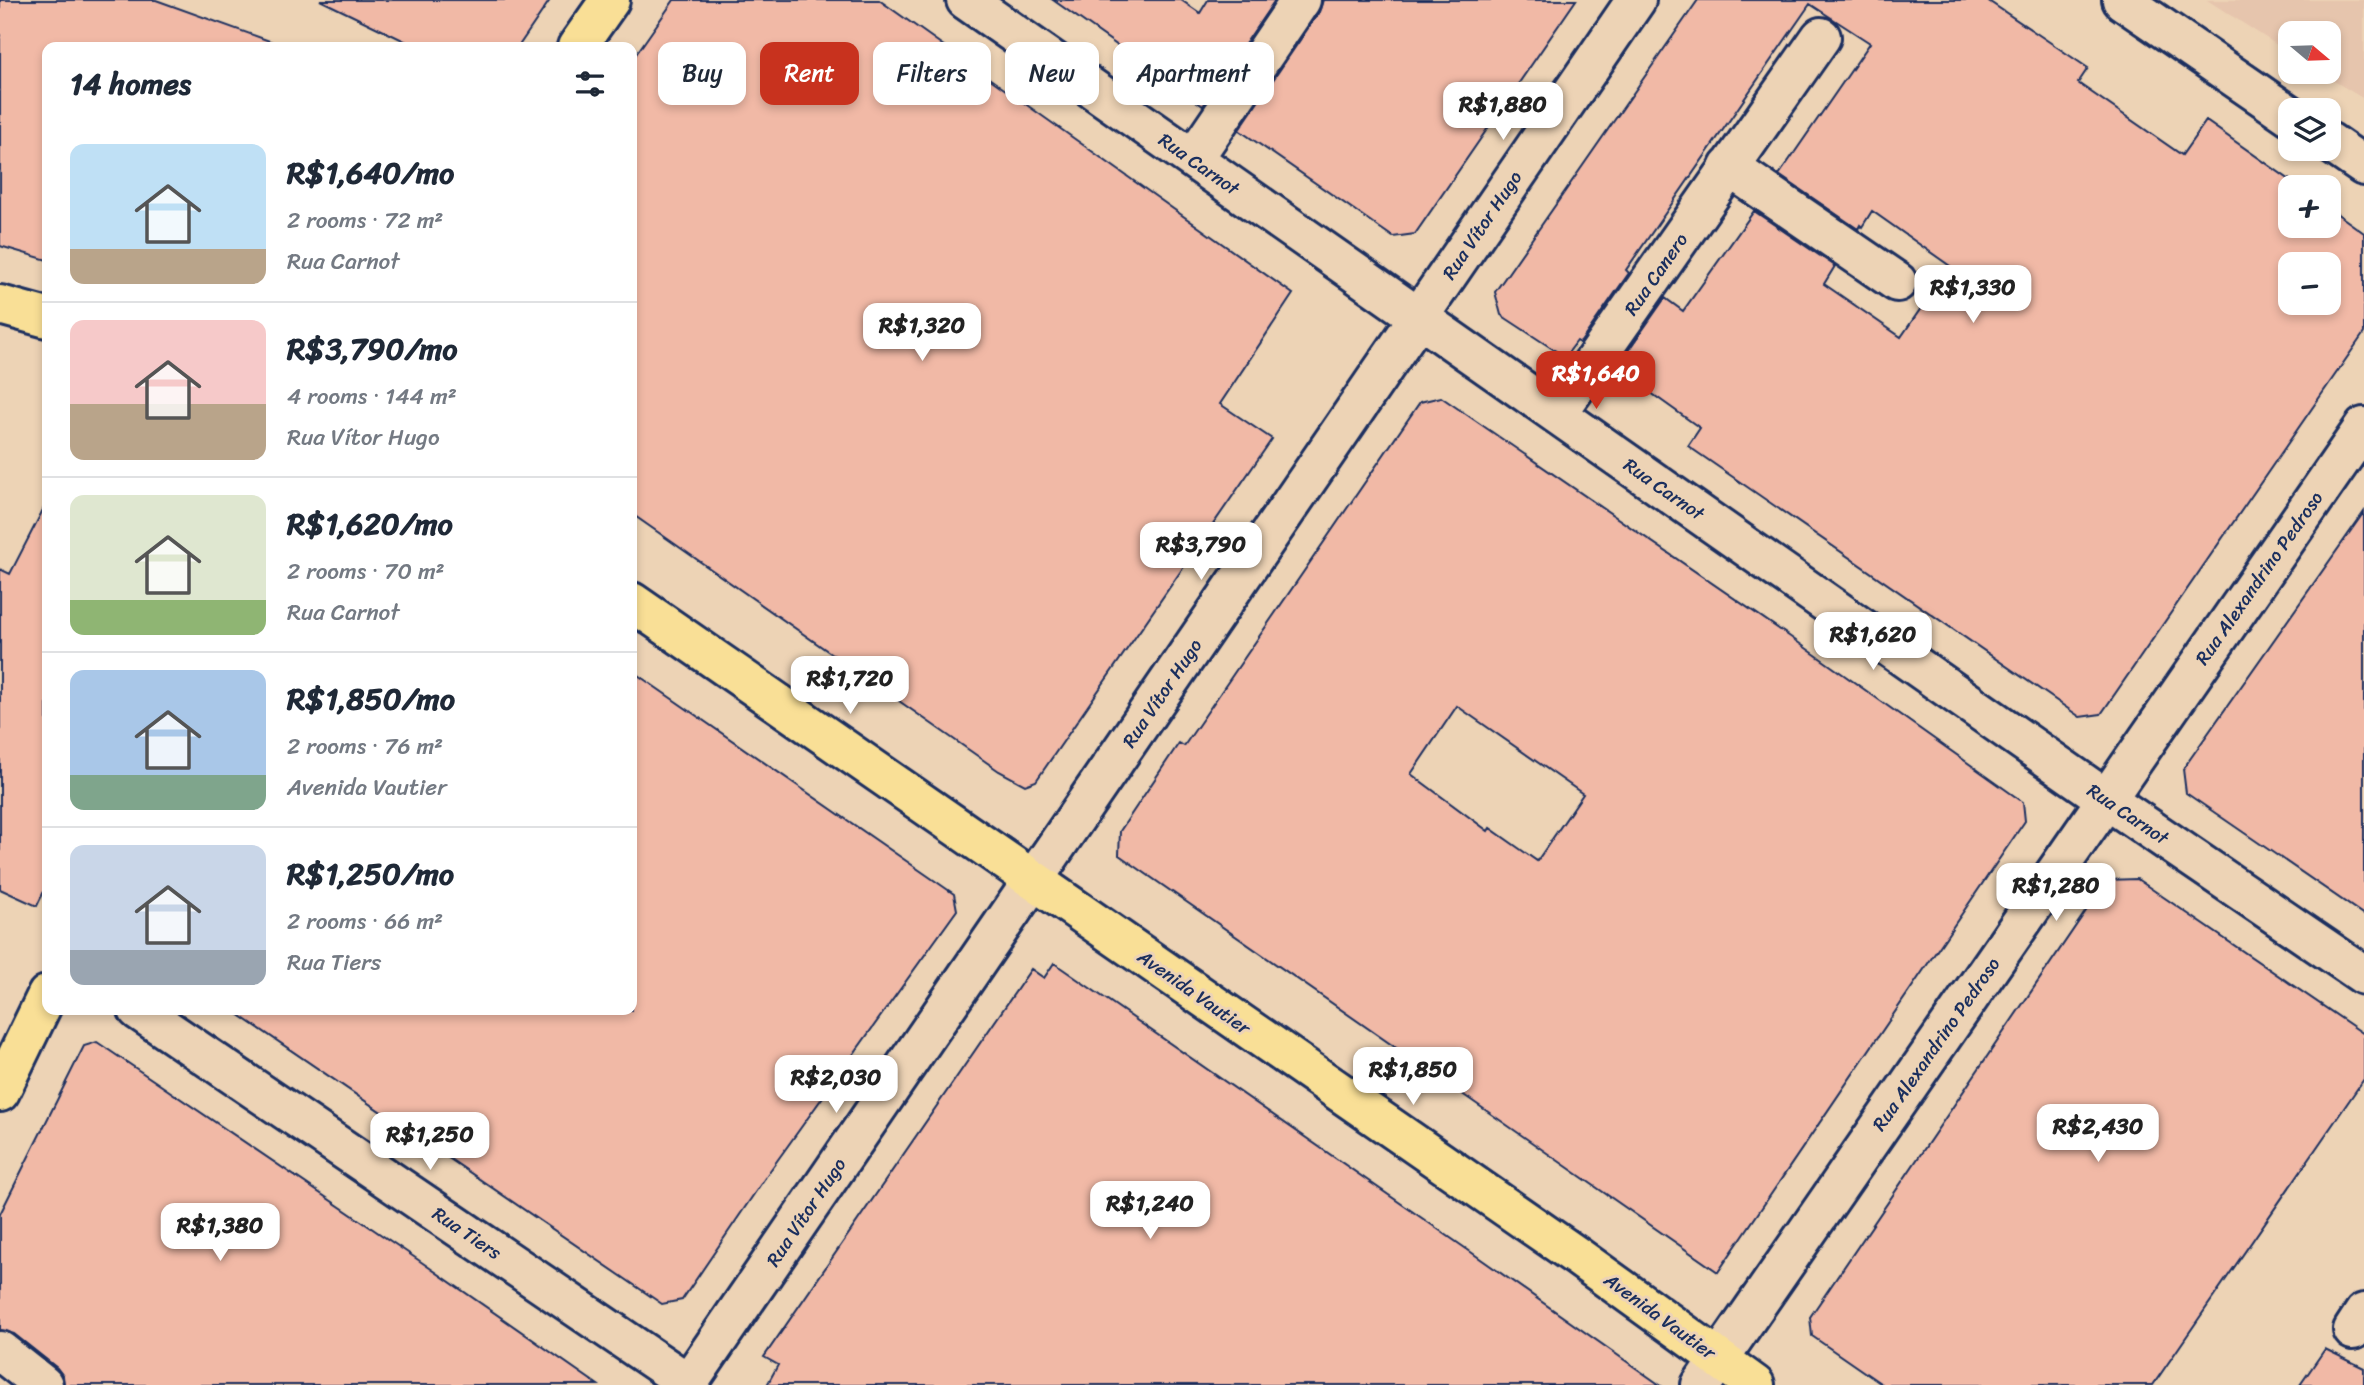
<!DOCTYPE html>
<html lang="en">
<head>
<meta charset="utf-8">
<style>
  body { margin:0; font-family:Sriracha,sans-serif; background:#f6f6f7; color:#1f2937; height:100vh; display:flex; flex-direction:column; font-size:26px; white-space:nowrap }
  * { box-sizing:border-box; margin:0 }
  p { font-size:23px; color:#747a83 }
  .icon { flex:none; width:38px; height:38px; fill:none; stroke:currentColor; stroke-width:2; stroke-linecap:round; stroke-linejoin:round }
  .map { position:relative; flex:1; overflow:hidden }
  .panel { position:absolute; left:42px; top:42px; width:595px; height:973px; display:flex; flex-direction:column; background:#fff; border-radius:14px; box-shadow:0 4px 10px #0003 }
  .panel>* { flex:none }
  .hud { position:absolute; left:658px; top:42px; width:665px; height:63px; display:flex; gap:14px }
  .needle { width:46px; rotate:109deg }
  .fabs { position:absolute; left:2278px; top:21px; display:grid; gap:14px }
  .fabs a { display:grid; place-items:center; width:63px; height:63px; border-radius:14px; background:#fff; box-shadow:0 4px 10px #0003; font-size:35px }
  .price { position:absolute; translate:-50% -60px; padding:0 16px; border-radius:14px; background:#fff; color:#222; font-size:23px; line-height:46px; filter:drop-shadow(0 2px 4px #0008) }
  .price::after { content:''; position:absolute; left:50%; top:42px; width:21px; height:16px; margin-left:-10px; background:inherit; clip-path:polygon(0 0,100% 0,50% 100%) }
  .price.on { background:#c8321e; color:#fff }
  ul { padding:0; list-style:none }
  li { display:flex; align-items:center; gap:21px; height:175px; padding:0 28px }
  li+li { border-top:2px solid #e0e1e3 }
  li span { display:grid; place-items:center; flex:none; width:196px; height:140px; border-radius:14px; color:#555 }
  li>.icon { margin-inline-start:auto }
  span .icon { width:84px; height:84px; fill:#fffc; stroke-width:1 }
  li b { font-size:30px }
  h2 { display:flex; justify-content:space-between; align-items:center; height:84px; padding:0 28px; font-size:30px }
  .tag { padding:0 24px; border-radius:14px; background:#fff; box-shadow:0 4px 10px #0003; font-size:24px; line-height:63px }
  .tag.on { background:#c8321e; color:#fff }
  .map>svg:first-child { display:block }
</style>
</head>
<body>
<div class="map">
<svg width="2364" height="1385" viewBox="0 0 2364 1385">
  <rect width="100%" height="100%" fill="#edd3b5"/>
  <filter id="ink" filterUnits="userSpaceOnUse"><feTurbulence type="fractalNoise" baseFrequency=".0143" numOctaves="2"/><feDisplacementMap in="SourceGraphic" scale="14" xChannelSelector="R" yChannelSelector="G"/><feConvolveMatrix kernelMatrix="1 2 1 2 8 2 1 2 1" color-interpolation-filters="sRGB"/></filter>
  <g filter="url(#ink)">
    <!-- built -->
    <path fill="#e6c5ad" d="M 2207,0 L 2364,0 L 2364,99 L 2319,72 L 2329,72 L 2329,33 L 2291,33 L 2291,54 Z"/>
    <!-- building -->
    <path fill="#f1b9a6" stroke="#1b2f5e" stroke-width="2" fill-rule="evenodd" d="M 0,0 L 156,0 L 275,43 L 274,47 L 47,47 L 47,260 L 0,246 Z
      M 320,0 L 550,0 L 518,47 L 417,47 Z
      M 674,0 L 879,0 L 1293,294 L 1220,404 L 1272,439 L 1036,781 L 1025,785 L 999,771 L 632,514 L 632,60 Z
      M 1053,0 L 1181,0 L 1200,13 L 1208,0 L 1275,0 L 1203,106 Z
      M 1323,0 L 1576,0 L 1415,234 L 1393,237 L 1239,130 L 1319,12 Z
      M 1698,0 L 1987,0 L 2088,68 L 2078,83 L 2182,155 L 2206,121 L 2300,187 L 2291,187 L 2291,226 L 2329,226 L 2329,208 L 2364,233 L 2364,333 L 2101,714 L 2080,717 L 1688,446 L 1700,428 L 1616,368 L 1665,298 L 1683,311 L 1754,211 L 1835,266 L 1824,284 L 1901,337 L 1950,266 L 1872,211 L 1862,227 L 1860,225 L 1858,229 L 1779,175 L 1870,43 L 1810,4 L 1626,270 L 1629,273 L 1580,343 L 1577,341 L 1565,357 L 1501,315 L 1495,292 ZM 2291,264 L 2329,264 L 2329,303 L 2291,303 Z
      M 1441,397 L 1789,636 L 2023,802 L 2025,821 L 1718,1272 L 1119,855 L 1120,831 L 1179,743 L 1184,746 L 1420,402 ZM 1457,706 L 1583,794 L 1537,861 L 1490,828 L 1488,831 L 1411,774 Z
      M 47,502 L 47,885 L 37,906 L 0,889 L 0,569 L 10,574 Z
      M 2364,512 L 2364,915 L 2186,793 L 2183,769 Z
      M 632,671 L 954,894 L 957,910 L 769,1172 L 682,1300 L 662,1304 L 232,1010 L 632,1010 Z
      M 2137,879 L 2364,1034 L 2364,1079 L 2153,1385 L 1883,1385 L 1812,1336 L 1810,1317 L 2107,880 Z
      M 1054,963 L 1468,1250 L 1660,1385 L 767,1385 L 778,1365 L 764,1357 L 1031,969 L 1044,978 Z
      M 97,1042 L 417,1259 L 598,1385 L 64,1385 L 63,1376 L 57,1368 L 14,1334 L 0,1330 L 0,1214 L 84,1046 Z
      M 2325,1349 L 2364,1368 L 2364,1385 L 2300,1385 Z"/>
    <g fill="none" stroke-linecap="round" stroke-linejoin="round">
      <defs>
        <path id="minor" d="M 966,0 L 2106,799 L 2364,975
          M 2122,0 L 2291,116
          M 2329,142 L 2364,166
          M 1193,159 L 1301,0
          M 1729,167 L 1897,282
          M 1557,414 L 1821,37
          M 138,1010 L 691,1385
          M 2353,1330 L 2364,1313
          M 0,1351 L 43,1385
          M 687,1385 L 1636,0
          M 1701,1385 L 2364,427"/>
        <path id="major" d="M 577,47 L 610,0
          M 0,305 L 47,318
          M 632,602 L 1578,1257 L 1755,1385
          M 0,1092 L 47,995"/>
      </defs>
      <!-- minor casing -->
      <use href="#minor" stroke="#1b2f5e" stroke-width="44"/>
      <!-- major casing -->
      <use href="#major" stroke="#1b2f5e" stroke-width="44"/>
      <!-- minor -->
      <use href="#minor" stroke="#edd3b5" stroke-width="38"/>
      <!-- major -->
      <use href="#major" stroke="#f9df96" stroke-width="38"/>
    </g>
  </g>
  <g text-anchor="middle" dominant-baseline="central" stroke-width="6" stroke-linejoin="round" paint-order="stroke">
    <!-- street labels -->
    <g font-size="19" fill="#1b2f5e" stroke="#edd3b5">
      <text transform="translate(1199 164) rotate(35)">Rua Carnot</text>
      <text transform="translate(1482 225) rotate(-56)">Rua Vítor Hugo</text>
      <text transform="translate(1656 274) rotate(-55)">Rua Canero</text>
      <text transform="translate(1664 489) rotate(35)">Rua Carnot</text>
      <text transform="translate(2259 578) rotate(-55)">Rua Alexandrino Pedroso</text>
      <text transform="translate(1162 693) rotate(-56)">Rua Vítor Hugo</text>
      <text transform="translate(2128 814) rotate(34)">Rua Carnot</text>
      <text transform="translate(1194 992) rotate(35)">Avenida Vautier</text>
      <text transform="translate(1936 1044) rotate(-55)">Rua Alexandrino Pedroso</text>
      <text transform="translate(806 1212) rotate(-56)">Rua Vítor Hugo</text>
      <text transform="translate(467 1233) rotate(34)">Rua Tiers</text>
      <text transform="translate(1660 1316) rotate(36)">Avenida Vautier</text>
    </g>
  </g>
</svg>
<div class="fabs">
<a><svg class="needle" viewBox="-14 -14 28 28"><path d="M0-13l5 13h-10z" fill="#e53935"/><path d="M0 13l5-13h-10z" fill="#747a83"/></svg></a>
<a><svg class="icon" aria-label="layers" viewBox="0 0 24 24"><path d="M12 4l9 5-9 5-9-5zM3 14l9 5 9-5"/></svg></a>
<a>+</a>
<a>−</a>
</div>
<b class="price" style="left:1503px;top:142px">R$1,880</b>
<b class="price" style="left:1973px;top:325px">R$1,330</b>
<b class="price" style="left:922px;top:363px">R$1,320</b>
<b class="price on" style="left:1596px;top:411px">R$1,640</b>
<b class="price" style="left:1201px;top:582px">R$3,790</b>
<b class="price" style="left:1873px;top:672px">R$1,620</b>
<b class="price" style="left:850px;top:716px">R$1,720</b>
<b class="price" style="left:2056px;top:923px">R$1,280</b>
<b class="price" style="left:1413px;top:1107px">R$1,850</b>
<b class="price" style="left:836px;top:1115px">R$2,030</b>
<b class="price" style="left:2098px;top:1164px">R$2,430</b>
<b class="price" style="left:430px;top:1172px">R$1,250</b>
<b class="price" style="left:1150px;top:1241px">R$1,240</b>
<b class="price" style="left:220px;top:1263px">R$1,380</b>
<div class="hud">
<a class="tag">Buy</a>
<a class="tag on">Rent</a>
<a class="tag">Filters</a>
<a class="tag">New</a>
<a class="tag">Apartment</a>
</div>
<section class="panel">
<h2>14 homes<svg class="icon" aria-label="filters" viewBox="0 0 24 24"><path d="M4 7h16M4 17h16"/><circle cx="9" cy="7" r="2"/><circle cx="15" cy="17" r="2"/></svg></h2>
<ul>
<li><span style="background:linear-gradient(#bfe0f5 75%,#b9a48a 0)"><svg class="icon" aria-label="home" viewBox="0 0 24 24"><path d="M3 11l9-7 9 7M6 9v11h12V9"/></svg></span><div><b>R$1,640/mo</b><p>2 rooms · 72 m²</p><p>Rua Carnot</p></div></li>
<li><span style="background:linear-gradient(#f6c9c9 60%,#b9a48a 0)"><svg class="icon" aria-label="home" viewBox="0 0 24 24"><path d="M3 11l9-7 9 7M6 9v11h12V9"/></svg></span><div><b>R$3,790/mo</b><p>4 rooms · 144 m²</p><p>Rua Vítor Hugo</p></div></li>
<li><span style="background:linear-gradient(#dfe7d0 75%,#8fb573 0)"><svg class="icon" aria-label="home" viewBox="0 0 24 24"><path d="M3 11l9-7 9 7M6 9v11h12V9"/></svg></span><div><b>R$1,620/mo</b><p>2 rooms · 70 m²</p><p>Rua Carnot</p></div></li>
<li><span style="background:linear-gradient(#a9c7e8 75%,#7fa58c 0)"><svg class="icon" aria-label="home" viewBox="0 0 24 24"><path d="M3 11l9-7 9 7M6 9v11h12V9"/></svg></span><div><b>R$1,850/mo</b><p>2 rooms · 76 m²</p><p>Avenida Vautier</p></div></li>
<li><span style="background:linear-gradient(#c9d6e8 75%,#9aa5b1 0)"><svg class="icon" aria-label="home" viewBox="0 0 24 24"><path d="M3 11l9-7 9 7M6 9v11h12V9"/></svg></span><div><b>R$1,250/mo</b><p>2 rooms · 66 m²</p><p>Rua Tiers</p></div></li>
</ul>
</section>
</div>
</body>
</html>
